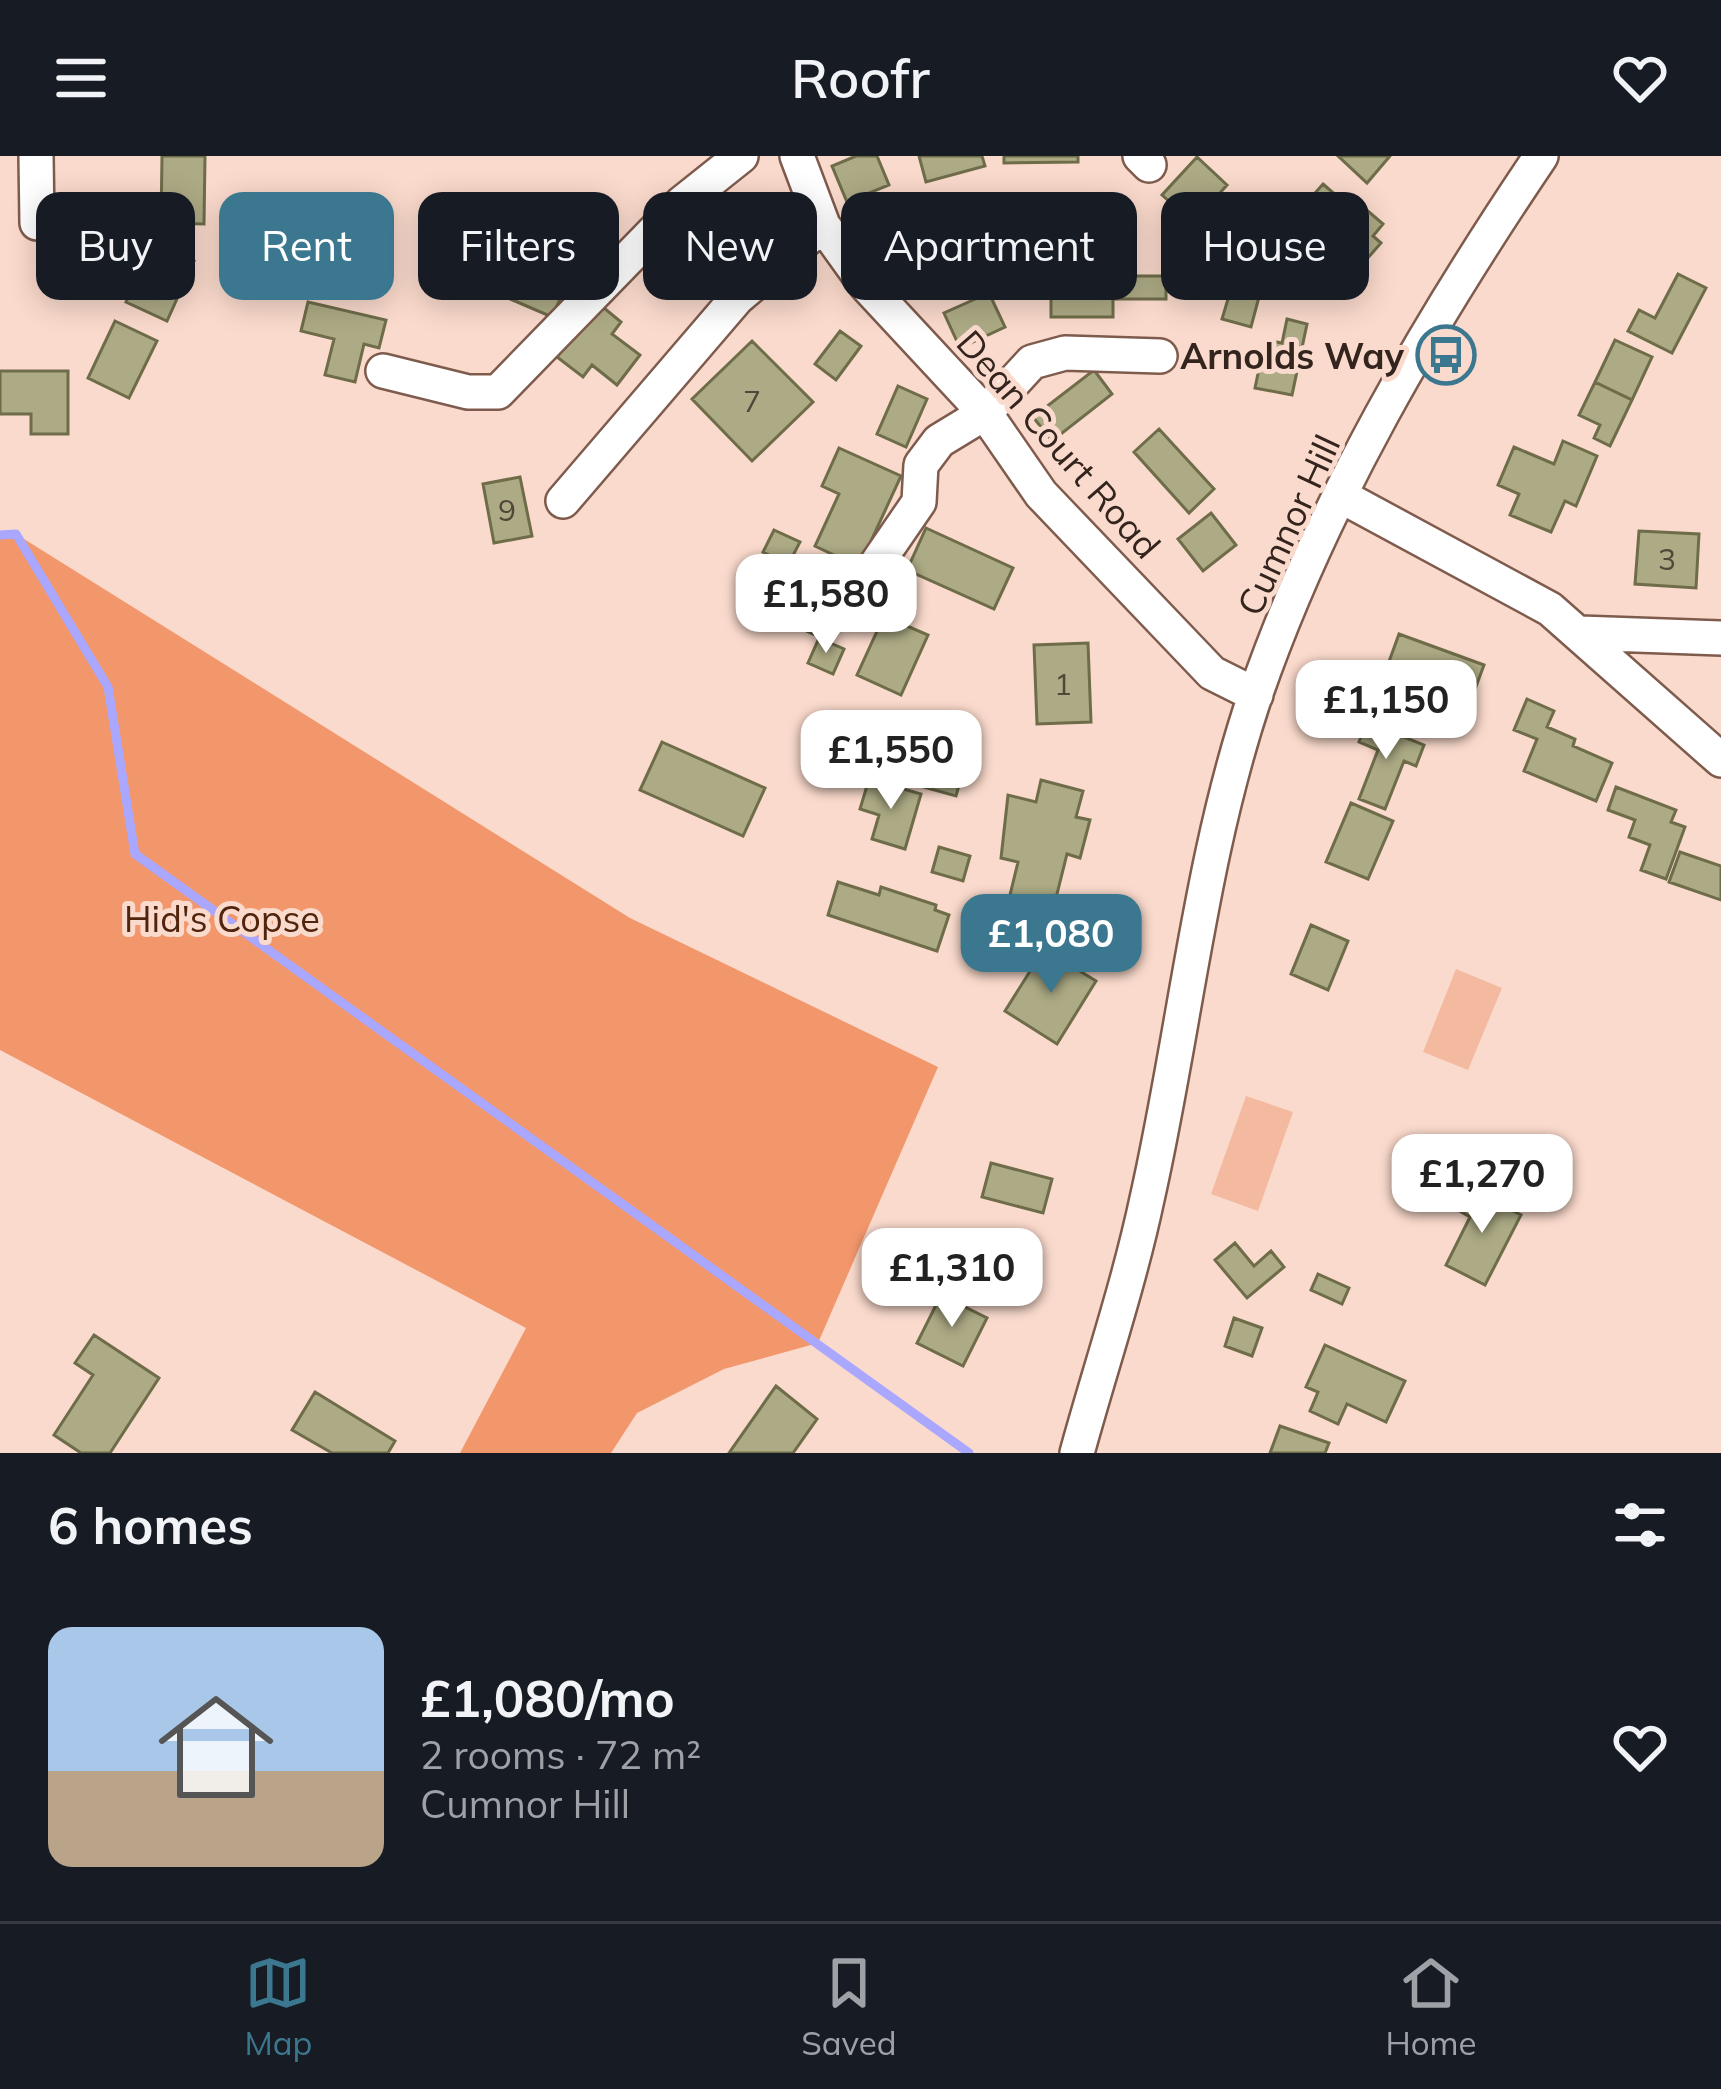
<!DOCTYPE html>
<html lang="en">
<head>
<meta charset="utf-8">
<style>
  body { margin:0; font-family:Mulish,sans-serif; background:#242831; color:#f1f3f6; height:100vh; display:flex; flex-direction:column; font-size:45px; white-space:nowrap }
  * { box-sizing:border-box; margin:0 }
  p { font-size:39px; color:#9ea1a6 }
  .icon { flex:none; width:66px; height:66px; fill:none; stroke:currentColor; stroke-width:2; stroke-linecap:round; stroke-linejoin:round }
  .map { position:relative; height:1297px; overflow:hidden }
  .drawer { display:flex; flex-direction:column; background:#171b24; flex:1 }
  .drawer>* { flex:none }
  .guide { position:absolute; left:36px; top:36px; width:1650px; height:108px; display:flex; gap:24px }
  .price { position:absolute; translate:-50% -102px; padding:0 27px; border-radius:24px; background:#fff; color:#222; font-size:39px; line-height:78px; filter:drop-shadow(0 3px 6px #0008) }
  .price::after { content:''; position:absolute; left:50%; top:72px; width:36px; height:27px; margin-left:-18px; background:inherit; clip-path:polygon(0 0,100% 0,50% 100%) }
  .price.active { background:#3b788f; color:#fff }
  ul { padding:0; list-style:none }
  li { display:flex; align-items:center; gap:36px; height:300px; padding:0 48px }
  li span { display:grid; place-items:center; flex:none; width:336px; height:240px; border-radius:24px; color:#555 }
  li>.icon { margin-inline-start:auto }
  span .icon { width:144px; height:144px; fill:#fffc; stroke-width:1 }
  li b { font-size:51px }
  h2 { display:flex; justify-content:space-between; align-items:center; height:144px; padding:0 48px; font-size:51px }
  .chip { padding:0 42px; border-radius:24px; background:#171b24; box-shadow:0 6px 30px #0003; font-size:42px; line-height:108px }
  .chip.active { background:#3b788f; color:#fff }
  header { display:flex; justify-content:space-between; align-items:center; height:156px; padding:0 48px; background:#171b24; font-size:54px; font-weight:600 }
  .menu { display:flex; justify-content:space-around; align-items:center; height:168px; border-top:3px solid #363941; background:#171b24; font-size:33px; color:#9ea1a6 }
  .menu a { display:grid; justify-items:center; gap:6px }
  .menu .active { color:#3b788f }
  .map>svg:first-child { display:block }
</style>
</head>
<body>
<header><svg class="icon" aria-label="menu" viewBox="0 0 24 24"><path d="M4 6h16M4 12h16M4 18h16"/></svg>Roofr<svg class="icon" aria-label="heart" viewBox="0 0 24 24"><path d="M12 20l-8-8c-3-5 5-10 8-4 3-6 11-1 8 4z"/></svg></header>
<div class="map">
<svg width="1721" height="1297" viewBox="0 0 1721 1297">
  <rect width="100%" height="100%" fill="#fadacc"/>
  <!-- green -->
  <path fill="#f3baa0" d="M 1456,813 L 1502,832 L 1468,914 L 1423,896 Z
    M 1246,940 L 1293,956 L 1258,1055 L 1211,1038 Z"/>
  <!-- forest -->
  <path fill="#f2966c" d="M 16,378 L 630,762 L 938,911 L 818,1187 L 724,1213 L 637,1257 L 611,1297 L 460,1297 L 526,1172 L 0,894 L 0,379 Z"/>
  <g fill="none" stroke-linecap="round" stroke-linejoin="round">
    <!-- stream -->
    <path stroke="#aaa7ff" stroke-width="9" d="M 0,379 L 16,378 L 108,531 L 135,698 L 969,1297"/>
  </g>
  <!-- building -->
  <path fill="#adab85" stroke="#6e6c49" stroke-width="3" d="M 162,0 L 205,0 L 204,68 L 161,67 Z
    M 856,0 L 877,0 L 889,29 L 847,46 L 832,10 Z
    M 919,0 L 982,0 L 985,10 L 926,26 Z
    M 1004,0 L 1078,0 L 1078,6 L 1004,7 Z
    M 1338,0 L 1390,0 L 1367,27 Z
    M 1197,1 L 1227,29 L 1193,67 L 1162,39 Z
    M 1323,28 L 1355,56 L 1361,49 L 1383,68 L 1373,80 L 1381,87 L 1351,121 L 1323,96 L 1334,84 L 1300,54 Z
    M 715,41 L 734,66 L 723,74 L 747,106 L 715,129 L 691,96 L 683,102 L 665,78 Z
    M 492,58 L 520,70 L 507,101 L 567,127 L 552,161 L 464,123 Z
    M 153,87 L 194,105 L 167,165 L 126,146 Z
    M 1678,118 L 1706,132 L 1672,197 L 1628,175 L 1639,154 L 1655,162 Z
    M 1051,120 L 1166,120 L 1166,143 L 1113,143 L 1113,161 L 1051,161 Z
    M 1231,133 L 1259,141 L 1251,171 L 1222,163 Z
    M 989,137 L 1005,171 L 960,192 L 944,157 Z
    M 308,146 L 386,164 L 379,192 L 364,188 L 355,226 L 325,219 L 334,183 L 301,175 Z
    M 598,147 L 621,166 L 612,178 L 640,199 L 617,229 L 592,209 L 583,221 L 557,201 Z
    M 1287,163 L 1307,168 L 1292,239 L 1255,232 L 1265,184 L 1282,187 Z
    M 115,165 L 157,185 L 129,242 L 88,222 Z
    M 840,175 L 861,190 L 836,224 L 815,208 Z
    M 1615,184 L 1652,201 L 1632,244 L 1595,226 Z
    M 752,185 L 813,246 L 752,305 L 692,243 Z
    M 1094,214 L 1112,238 L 1052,285 L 1033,261 Z
    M 0,215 L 68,215 L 68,278 L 31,278 L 31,258 L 0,258 Z
    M 1595,226 L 1632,244 L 1610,290 L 1594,282 L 1600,269 L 1579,259 Z
    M 898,230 L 927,243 L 906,291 L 877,278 Z
    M 1159,273 L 1214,333 L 1189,357 L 1134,296 Z
    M 1563,285 L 1597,300 L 1576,350 L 1565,345 L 1551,376 L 1510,359 L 1519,338 L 1498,329 L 1514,291 L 1554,308 Z
    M 839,292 L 901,320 L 859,411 L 815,390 L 839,338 L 822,330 Z
    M 520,321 L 532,380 L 494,387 L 483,328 Z
    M 1211,357 L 1236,389 L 1203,415 L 1178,383 Z
    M 926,372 L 1013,412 L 994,453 L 907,414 Z
    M 774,374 L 800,386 L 788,409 L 763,396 Z
    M 1639,375 L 1699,378 L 1696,432 L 1635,428 Z
    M 766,409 L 831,439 L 813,478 L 748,448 Z
    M 884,460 L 928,479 L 901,539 L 857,519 Z
    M 1399,478 L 1484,509 L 1468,552 L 1425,537 L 1412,573 L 1370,558 Z
    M 819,482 L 844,493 L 833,518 L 808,507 Z
    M 1088,487 L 1091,566 L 1037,568 L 1034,489 Z
    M 1527,543 L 1554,555 L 1547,571 L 1575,583 L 1573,590 L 1612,607 L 1596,645 L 1524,615 L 1537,583 L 1514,574 Z
    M 1367,566 L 1424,589 L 1416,610 L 1404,605 L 1385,653 L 1359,643 L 1378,594 L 1359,586 Z
    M 878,573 L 908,581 L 904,594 L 935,603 L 927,632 L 867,615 Z
    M 662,586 L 765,632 L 743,680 L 640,634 Z
    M 935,603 L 964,611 L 956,640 L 927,632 Z
    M 869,623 L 921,638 L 905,693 L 872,683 L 879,659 L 860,653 Z
    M 1041,624 L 1083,635 L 1076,661 L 1090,664 L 1080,702 L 1067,698 L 1054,750 L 1010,739 L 1018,706 L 1001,702 L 1008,639 L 1036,646 Z
    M 1616,631 L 1676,654 L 1671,666 L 1685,671 L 1666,723 L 1641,714 L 1650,689 L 1629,681 L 1635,664 L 1608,654 Z
    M 1351,647 L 1393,665 L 1368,723 L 1326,706 Z
    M 939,691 L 970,700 L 963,725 L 932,716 Z
    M 1680,696 L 1721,710 L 1721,744 L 1669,726 Z
    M 838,726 L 879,739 L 881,731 L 936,749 L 935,754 L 949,759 L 937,795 L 828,759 Z
    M 1311,769 L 1348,785 L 1328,834 L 1291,818 Z
    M 1044,793 L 1096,825 L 1057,888 L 1005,855 Z
    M 991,1007 L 1052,1023 L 1043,1057 L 982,1041 Z
    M 1467,1032 L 1521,1059 L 1485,1129 L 1446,1109 L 1470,1061 L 1456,1053 Z
    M 1235,1087 L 1254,1110 L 1271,1095 L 1284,1111 L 1247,1142 L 1215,1104 Z
    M 1318,1118 L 1349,1132 L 1342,1148 L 1311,1134 Z
    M 941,1139 L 987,1162 L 963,1210 L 917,1187 Z
    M 1234,1162 L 1262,1172 L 1252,1200 L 1225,1190 Z
    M 94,1179 L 159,1222 L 110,1297 L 81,1297 L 54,1279 L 93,1219 L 75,1207 Z
    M 1325,1189 L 1405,1225 L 1386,1266 L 1347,1248 L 1338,1268 L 1310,1255 L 1318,1236 L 1306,1231 Z
    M 776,1230 L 817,1263 L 793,1297 L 729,1297 Z
    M 315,1236 L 395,1285 L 388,1297 L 332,1297 L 292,1274 Z
    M 1280,1270 L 1329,1287 L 1325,1297 L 1270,1297 Z"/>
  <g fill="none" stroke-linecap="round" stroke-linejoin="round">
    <defs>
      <path id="minor" d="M 36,0 L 37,67
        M 797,0 L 823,69 L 866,129 L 985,257 L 1041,338 L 1212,517 L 1256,539
        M 1140,0 L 1149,9
        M 383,215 L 468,236 L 498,236 L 682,47 L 741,0
        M 1341,340 L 1550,453 L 1721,604
        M 563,345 L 737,142 L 823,69
        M 860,432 L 919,346 L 921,309 L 939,285 L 985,257 L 1032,206 L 1065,197 L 1160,200
        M 1580,477 L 1721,482
        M 1077,1297 C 1100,1213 1129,1128 1147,1043 C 1185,875 1200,701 1256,537 C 1322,347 1429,166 1541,0"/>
    </defs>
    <!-- minor casing -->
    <use href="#minor" stroke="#7e5b4c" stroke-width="38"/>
    <!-- minor -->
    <use href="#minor" stroke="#fff" stroke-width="33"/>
  </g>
  <!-- icons -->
  <defs>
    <symbol id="bus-ring" viewBox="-11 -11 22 22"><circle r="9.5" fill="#fadacc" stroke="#3b788f" stroke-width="1.5"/><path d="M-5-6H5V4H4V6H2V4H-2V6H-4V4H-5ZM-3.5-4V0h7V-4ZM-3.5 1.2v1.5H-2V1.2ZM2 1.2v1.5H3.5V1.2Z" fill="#3b788f"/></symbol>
  </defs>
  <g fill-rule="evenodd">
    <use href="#bus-ring" x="1413" y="166" width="66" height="66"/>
  </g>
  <g text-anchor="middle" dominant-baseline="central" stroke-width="10" stroke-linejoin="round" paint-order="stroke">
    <!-- number labels -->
    <g font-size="30" fill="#524638">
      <text x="752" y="245">7</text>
      <text x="507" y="354">9</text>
      <text x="1667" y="403">3</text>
      <text x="1063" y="528">1</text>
    </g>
    <!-- poi labels -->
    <g font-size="36" font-weight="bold" fill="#33241e" stroke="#fadacc" text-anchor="end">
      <text x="1404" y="199">Arnolds Way</text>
    </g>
    <!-- street labels -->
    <g font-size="36" fill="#33241e" stroke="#fadacc">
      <text transform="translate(1059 288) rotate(49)">Dean Court Road</text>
      <text transform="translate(1288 369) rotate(-65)">Cumnor Hill</text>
    </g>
    <!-- park labels -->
    <g font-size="36" fill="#50240d" stroke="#fadacc">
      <text x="222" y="762">Hid's Copse</text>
    </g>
  </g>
</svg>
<b class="price" style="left:826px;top:500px">£1,580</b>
<b class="price" style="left:1386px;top:606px">£1,150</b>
<b class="price" style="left:891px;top:656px">£1,550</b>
<b class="price active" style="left:1051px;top:840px">£1,080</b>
<b class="price" style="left:1482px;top:1080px">£1,270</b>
<b class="price" style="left:952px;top:1174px">£1,310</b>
<div class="guide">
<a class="chip">Buy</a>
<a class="chip active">Rent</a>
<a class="chip">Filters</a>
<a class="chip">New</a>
<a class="chip">Apartment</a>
<a class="chip">House</a>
</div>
</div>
<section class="drawer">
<h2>6 homes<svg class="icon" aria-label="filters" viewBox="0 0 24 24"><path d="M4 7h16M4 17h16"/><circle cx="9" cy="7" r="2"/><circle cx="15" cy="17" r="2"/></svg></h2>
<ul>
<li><span style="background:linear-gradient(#a9c7e8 60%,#b9a48a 0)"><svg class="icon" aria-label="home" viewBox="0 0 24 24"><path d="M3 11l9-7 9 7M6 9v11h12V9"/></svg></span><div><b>£1,080/mo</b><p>2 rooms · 72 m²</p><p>Cumnor Hill</p></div><svg class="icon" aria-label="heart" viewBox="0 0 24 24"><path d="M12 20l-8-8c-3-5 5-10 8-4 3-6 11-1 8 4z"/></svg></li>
</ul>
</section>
<nav class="menu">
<a class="active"><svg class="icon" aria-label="map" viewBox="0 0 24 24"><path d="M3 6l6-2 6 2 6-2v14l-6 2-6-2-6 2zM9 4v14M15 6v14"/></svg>Map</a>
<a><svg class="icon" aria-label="saved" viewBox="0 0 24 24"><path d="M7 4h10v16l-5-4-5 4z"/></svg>Saved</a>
<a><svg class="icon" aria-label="home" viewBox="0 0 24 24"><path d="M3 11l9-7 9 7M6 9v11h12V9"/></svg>Home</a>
</nav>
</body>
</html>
